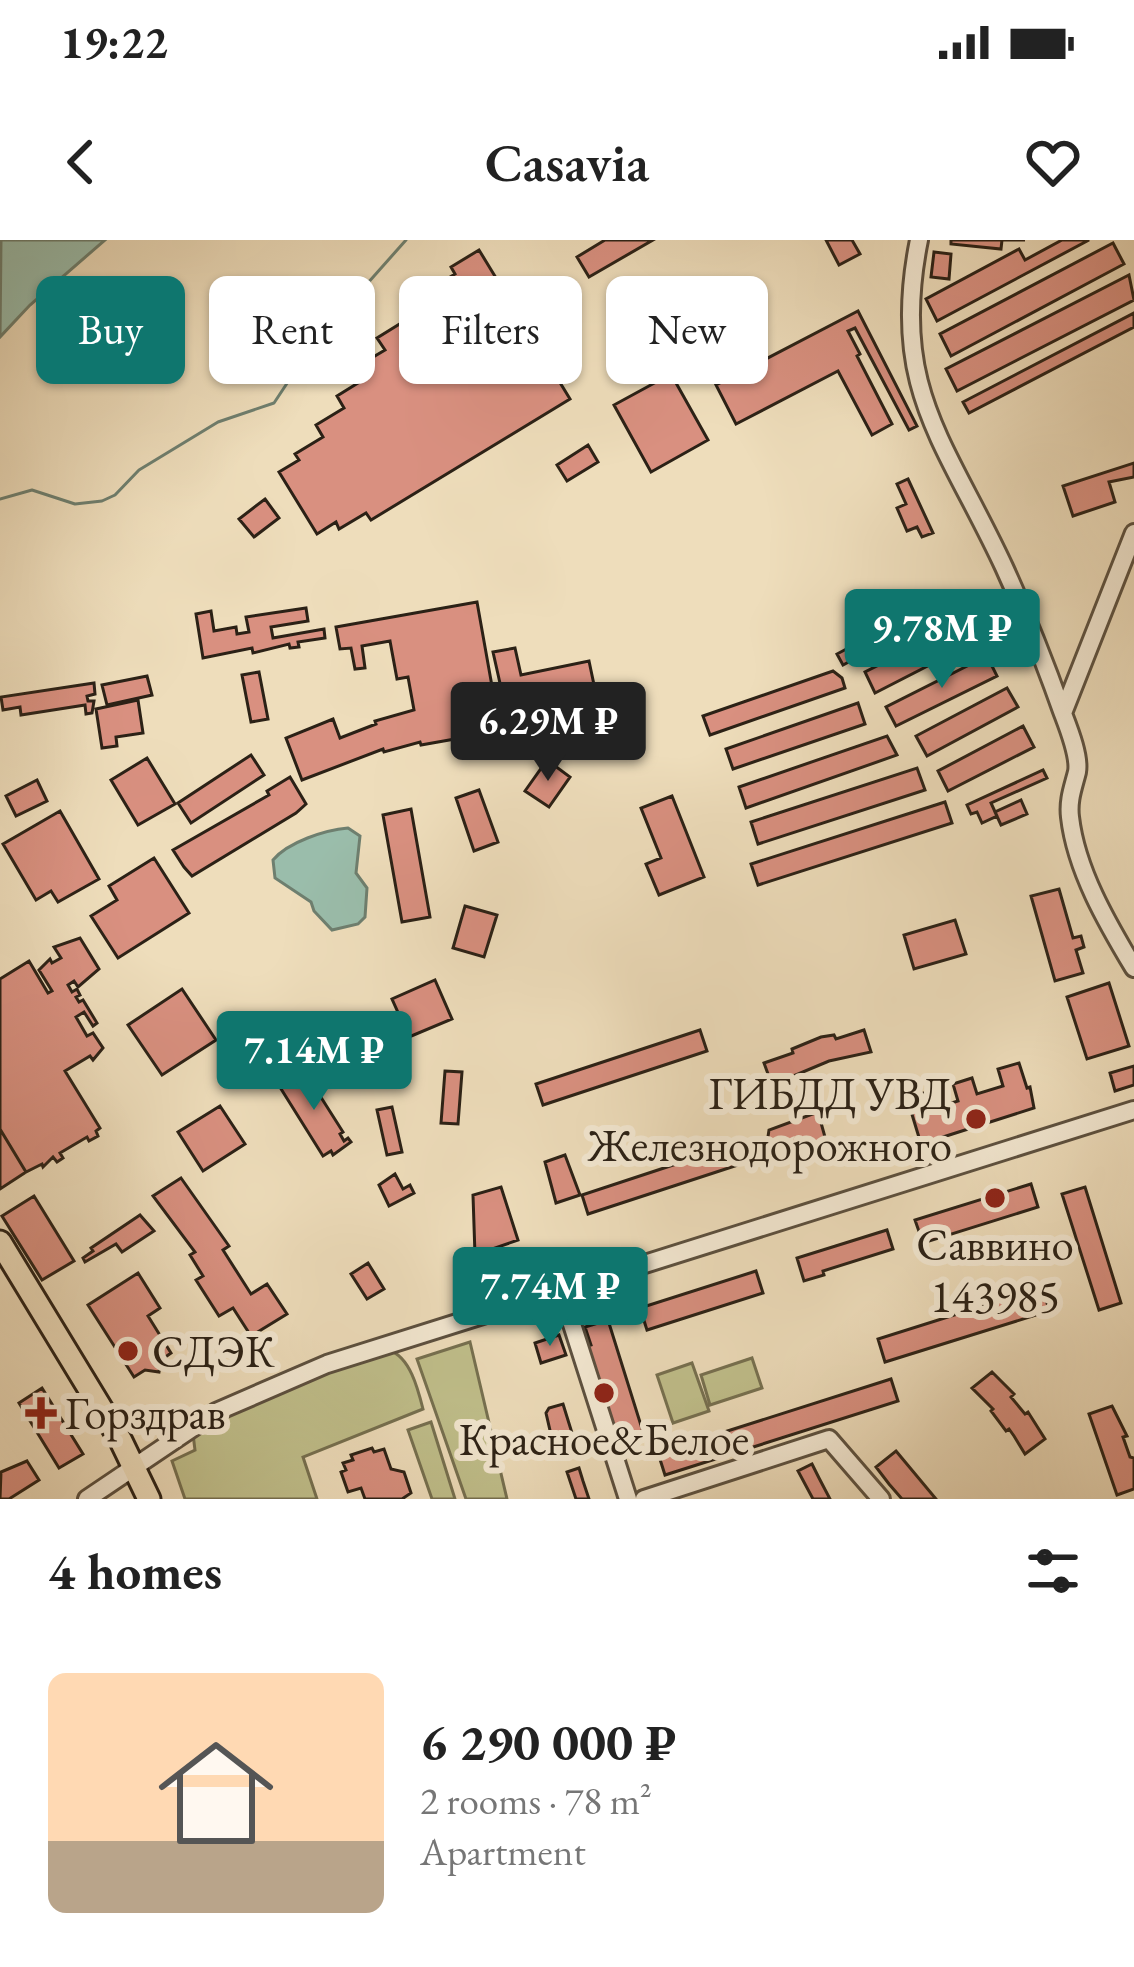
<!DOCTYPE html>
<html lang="en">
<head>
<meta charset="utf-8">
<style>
  body { margin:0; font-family:"EB Garamond",serif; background:#f6f6f6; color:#222; height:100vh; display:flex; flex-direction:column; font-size:45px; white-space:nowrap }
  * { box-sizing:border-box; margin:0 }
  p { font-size:39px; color:#767676 }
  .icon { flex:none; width:66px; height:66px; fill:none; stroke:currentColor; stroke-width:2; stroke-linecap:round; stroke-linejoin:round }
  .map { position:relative; height:1259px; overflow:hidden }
  .sheet { display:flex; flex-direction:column; background:#fff; flex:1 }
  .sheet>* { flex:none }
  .hud { position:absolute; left:36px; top:36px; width:1062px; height:108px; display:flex; gap:24px }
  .price { position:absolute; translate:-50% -102px; padding:0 27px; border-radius:12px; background:#0f766e; color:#fff; font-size:39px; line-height:78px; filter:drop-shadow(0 3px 6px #0008) }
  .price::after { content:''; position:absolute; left:50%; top:72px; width:36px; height:27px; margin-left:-18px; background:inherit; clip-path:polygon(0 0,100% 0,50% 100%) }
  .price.on { background:#222; color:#fff }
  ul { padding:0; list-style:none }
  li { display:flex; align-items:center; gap:36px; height:300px; padding:0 48px }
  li+li { border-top:3px solid #e0e0e0 }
  li span { display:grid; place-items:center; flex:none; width:336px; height:240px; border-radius:18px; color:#555 }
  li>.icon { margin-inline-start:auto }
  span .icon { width:144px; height:144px; fill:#fffc; stroke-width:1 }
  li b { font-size:51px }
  h2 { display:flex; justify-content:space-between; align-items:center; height:144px; padding:0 48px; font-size:51px }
  .chip { padding:0 42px; border-radius:18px; background:#fff; box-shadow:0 3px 9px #0004; font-size:42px; line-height:108px }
  .chip.on { background:#0f766e; color:#fff }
  .status { display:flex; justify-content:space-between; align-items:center; height:84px; padding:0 60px; background:#fff; direction:ltr }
  .status svg { height:33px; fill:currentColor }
  header { display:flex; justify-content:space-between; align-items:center; height:156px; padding:0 48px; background:#fff; font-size:54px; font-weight:600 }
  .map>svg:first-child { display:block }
</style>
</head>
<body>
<div class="status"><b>19:22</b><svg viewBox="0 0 49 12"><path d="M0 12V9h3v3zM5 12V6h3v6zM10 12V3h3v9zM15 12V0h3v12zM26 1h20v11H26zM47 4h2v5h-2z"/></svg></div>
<header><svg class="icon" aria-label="back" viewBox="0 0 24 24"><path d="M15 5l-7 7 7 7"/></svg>Casavia<svg class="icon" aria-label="heart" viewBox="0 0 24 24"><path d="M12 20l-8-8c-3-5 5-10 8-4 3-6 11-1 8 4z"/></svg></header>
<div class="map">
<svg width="1134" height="1259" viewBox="0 0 1134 1259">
  <rect width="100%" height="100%" fill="#edb"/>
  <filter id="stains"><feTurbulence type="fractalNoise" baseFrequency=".00167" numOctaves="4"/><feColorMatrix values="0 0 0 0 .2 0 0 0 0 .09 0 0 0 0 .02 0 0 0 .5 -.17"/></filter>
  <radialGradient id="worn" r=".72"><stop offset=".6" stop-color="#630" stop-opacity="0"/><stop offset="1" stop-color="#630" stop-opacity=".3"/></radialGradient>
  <!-- green -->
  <path fill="#c0bf8b" stroke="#767050" stroke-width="3" d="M 470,1102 L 507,1259 L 466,1259 L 417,1119 Z
    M 389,1110 C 410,1117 418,1149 423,1169 L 303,1217 L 317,1259 L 185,1259 L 172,1221 L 195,1210 L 193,1194 L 282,1148 Z
    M 752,1118 L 762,1148 L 710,1165 L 701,1135 Z
    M 692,1123 L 709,1171 L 673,1183 L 657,1135 Z
    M 431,1182 L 455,1259 L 432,1259 L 408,1190 Z"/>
  <!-- water -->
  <path fill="#9abdab" stroke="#6e7f6f" stroke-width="3" d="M 1,0 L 105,0 L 30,65 L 0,97 Z
    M 348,588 L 360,596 L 356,633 L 367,648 L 365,677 L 358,684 L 332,690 L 314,671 L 311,662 L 275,638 L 273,620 C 288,602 325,590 348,588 Z"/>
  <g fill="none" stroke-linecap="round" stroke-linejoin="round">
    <!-- stream -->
    <path stroke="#6e7f6f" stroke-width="3" d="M 0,259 L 32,250 L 75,264 L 102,261 L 115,255 L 139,230 L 218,182 L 274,163 L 311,107 L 406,0"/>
  </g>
  <!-- building -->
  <path fill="#d99080" stroke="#2b2116" stroke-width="3" d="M 605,0 L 653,0 L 589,37 L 577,17 Z
    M 826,0 L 852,0 L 860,14 L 839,25 Z
    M 951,0 L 1025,0 L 1002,0 L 1001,9 L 951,4 Z
    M 1062,0 L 1089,0 L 937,81 L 926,59 L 1019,9 L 1025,20 Z
    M 1113,3 L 1124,24 L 951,116 L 940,94 Z
    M 479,10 L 570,159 L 371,280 L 366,273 L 339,289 L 336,282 L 317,294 L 279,232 L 299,220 L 295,214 L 323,197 L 316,185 L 344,168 L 337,156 L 366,138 L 358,126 L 385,110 L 377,98 L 406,80 L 402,74 L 430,57 L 427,51 L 455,34 L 451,27 Z
    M 934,12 L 951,14 L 949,39 L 931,37 Z
    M 1129,35 L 1134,60 L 957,151 L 946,129 Z
    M 749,63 L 760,81 L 714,109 L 703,91 Z
    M 858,71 L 917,186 L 909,190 L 855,88 L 848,91 L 860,114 L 857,116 L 892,184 L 872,195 L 838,131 L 736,184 L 716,145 Z
    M 1134,73 L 1134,87 L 969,173 L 963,162 Z
    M 671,134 L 708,200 L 651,232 L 614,165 Z
    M 588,205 L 598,222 L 567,241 L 557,225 Z
    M 1134,223 L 1134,237 L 1109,242 L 1115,262 L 1073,276 L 1063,246 Z
    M 908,239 L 933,293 L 922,297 L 917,287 L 907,291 L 897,268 L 906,264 L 897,244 Z
    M 265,259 L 279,278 L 254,297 L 239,279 Z
    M 955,351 L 961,362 L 843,425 L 837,414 Z
    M 477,362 L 500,491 L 421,505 L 420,502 L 384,512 L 383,509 L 302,540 L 286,498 L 333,479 L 340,498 L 376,484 L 375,481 L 414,470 L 408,437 L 397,439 L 390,401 L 362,406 L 365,428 L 355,429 L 351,408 L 340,409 L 336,387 Z
    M 306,368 L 308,381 L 271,387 L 273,398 L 324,389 L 325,398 L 298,402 L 299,407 L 290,408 L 289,404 L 253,413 L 252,408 L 203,418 L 196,374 L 211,371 L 214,391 L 236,387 L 237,394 L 249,392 L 246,377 Z
    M 970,379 L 980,399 L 875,453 L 865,432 Z
    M 515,408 L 521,435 L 589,421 L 597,459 L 508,479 L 493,412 Z
    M 987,416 L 997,436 L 896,486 L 886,467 Z
    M 833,431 L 842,438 L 845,448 L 710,495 L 703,476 Z
    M 259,432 L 268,479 L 251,482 L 242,435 Z
    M 147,436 L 152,455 L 107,465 L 102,445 Z
    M 94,443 L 95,454 L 87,456 L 88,461 L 94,461 L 92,473 L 86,474 L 85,465 L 21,475 L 20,467 L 3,470 L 1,457 Z
    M 1007,448 L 1018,467 L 927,516 L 916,496 Z
    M 138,460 L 143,493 L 116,497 L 117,506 L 102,508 L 96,469 Z
    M 858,463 L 865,484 L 733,529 L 726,509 Z
    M 1023,486 L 1034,507 L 948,551 L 938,531 Z
    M 887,496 L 897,515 L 746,568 L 739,547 Z
    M 251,515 L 264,535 L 191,583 L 178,563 Z
    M 147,518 L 175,564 L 138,585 L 111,540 Z
    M 547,520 L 570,537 L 549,567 L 525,551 Z
    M 917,528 L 925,550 L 758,604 L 751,582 Z
    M 1043,530 L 1047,538 L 991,563 L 997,576 L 982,583 L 977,572 L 971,574 L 967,565 Z
    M 290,537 L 306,564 L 296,573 L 192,636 L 184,627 L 173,610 L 269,555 L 267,551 Z
    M 37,540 L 47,561 L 16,576 L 6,556 Z
    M 479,550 L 498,602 L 474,611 L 456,558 Z
    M 672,556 L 704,637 L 659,655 L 646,624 L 661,618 L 641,568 Z
    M 1021,560 L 1027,574 L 1001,585 L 995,572 Z
    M 945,562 L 952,583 L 758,645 L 751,624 Z
    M 411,569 L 430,677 L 402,682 L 383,575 Z
    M 60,571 L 99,639 L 58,662 L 51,651 L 36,660 L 3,604 Z
    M 154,618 L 189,673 L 118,718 L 91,676 L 117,660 L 109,646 Z
    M 1059,649 L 1073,698 L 1081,696 L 1084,707 L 1076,710 L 1083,733 L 1055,741 L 1031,656 Z
    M 465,666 L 497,675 L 484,717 L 453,708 Z
    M 955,680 L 966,714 L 914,729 L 904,695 Z
    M 80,698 L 99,729 L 78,747 L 74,741 L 68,745 L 72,752 L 77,749 L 80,755 L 76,757 L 79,762 L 83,760 L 97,783 L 93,786 L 84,772 L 76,777 L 87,796 L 93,793 L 103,808 L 93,820 L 90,816 L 65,831 L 100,888 L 96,891 L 98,896 L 89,901 L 87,897 L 60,913 L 63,918 L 57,922 L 53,917 L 43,927 L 42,924 L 26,932 L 0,889 L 0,739 L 29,721 L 48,753 L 52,751 L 39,730 L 50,719 L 52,723 L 61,718 L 54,707 Z
    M 435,740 L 452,779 L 409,797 L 392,759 Z
    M 1109,743 L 1129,806 L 1087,819 L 1067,757 Z
    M 182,749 L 216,800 L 162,835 L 128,785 Z
    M 379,774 L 386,793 L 365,800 L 359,781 Z
    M 700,790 L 707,811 L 543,865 L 536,844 Z
    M 864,790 L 871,812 L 829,821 L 772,845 L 764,823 L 793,813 L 792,809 L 821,797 L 834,795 L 836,799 Z
    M 374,810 L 377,816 L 384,813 L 388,823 L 355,841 L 347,821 Z
    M 1019,823 L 1027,848 L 1030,847 L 1034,868 L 921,904 L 907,858 L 927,852 L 933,869 L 958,861 L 953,844 L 972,838 L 977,854 L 1003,846 L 998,829 Z
    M 1134,826 L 1134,845 L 1115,851 L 1110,833 Z
    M 303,829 L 343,892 L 340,894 L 344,901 L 348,898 L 351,902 L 333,915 L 331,911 L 323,916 L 278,844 Z
    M 445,831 L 462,832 L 458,884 L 441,883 Z
    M 220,866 L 245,904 L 203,931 L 178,892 Z
    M 392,867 L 402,912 L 387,915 L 377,870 Z
    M 818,872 L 825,897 L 811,906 L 810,912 L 784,915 L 777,911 L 773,901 L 767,903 L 769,890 Z
    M 0,889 L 26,932 L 0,949 Z
    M 740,903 L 747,922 L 588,974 L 582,955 Z
    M 565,915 L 580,955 L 556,963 L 545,922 Z
    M 395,934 L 403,949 L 410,945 L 414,953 L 389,966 L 379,945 Z
    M 181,938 L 229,1006 L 223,1010 L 251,1054 L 267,1044 L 287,1074 L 251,1096 L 233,1068 L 219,1076 L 196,1040 L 203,1036 L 190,1015 L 195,1012 L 153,956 Z
    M 1031,944 L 1038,967 L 923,1003 L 915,980 Z
    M 501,947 L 518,1000 L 475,1015 L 473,955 Z
    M 1085,947 L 1121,1063 L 1099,1070 L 1062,954 Z
    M 34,956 L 74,1021 L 42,1040 L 2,976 Z
    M 140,975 L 154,991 L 122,1012 L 116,1004 L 85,1022 L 83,1018 L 93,1011 L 91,1008 Z
    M 887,990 L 893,1009 L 823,1031 L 824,1035 L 804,1041 L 797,1018 Z
    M 368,1023 L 384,1049 L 367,1059 L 351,1034 Z
    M 756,1031 L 763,1053 L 647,1090 L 640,1068 Z
    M 138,1033 L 160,1068 L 148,1076 L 171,1113 L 161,1120 L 159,1132 L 145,1130 L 134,1137 L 88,1065 Z
    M 1043,1047 L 1049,1071 L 885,1122 L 878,1099 Z
    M 608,1080 L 644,1195 L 621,1202 L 617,1188 L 614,1190 L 587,1106 L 591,1105 L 585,1087 Z
    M 559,1095 L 566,1115 L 541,1123 L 535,1103 Z
    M 992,1132 L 1014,1154 L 1011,1157 L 1025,1174 L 1028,1172 L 1045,1199 L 1025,1214 L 1014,1196 L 1009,1189 L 1006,1191 L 991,1171 L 993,1169 L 972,1148 Z
    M 891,1139 L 898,1161 L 665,1235 L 658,1213 Z
    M 42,1148 L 83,1214 L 59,1228 L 19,1163 Z
    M 563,1164 L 572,1193 L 552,1199 L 546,1173 L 549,1168 Z
    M 1112,1166 L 1127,1196 L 1123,1197 L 1130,1217 L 1134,1218 L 1134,1249 L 1117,1255 L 1089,1174 Z
    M 372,1208 L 374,1212 L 384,1209 L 391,1229 L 404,1232 L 411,1253 L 402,1259 L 365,1259 L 361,1248 L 348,1252 L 341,1232 L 346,1230 L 343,1223 L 353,1220 L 351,1215 Z
    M 896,1211 L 936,1259 L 902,1259 L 889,1244 L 876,1227 Z
    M 27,1221 L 39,1240 L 9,1259 L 0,1259 L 1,1232 Z
    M 812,1224 L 819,1238 L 830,1259 L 813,1259 L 798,1231 Z
    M 579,1228 L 583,1241 L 589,1259 L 576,1259 L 567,1232 Z"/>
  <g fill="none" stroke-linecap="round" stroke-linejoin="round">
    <defs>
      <path id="minor" d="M 919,0 C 889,148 946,202 1004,327 C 1025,373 1045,423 1062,471 C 1068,487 1080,516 1077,532 C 1073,548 1068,560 1070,577 C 1076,630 1107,683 1134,728
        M 1063,473 L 1134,293
        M 562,1053 L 628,1259
        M 87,1259 L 216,1172 L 327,1124 L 1134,870
        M 644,1259 L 829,1199 L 881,1259"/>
      <path id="major" d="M 0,1002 L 121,1201 L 149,1259"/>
    </defs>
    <!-- minor casing -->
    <use href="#minor" stroke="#5c503f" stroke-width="22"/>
    <!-- major casing -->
    <use href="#major" stroke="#2b2116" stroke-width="27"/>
    <!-- minor -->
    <use href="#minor" stroke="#f4e9d3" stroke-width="16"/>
    <!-- major -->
    <use href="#major" stroke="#edb" stroke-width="21"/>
  </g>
  <!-- markers -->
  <g fill="#8f2418" stroke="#f4e9d3" stroke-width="4.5">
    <circle cx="976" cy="879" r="12"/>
    <circle cx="995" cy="958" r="12"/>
    <circle cx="128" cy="1111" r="12"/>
    <circle cx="604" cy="1153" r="12"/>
    <path d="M35 1155h12v12h12v12h-12v12h-12v-12h-12v-12h12z"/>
  </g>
  <g text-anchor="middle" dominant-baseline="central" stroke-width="12" stroke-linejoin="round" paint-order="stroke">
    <!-- poi labels -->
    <g font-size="45" fill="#2b2116" stroke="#f4e9d3">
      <text x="952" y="853" text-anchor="end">ГИБДД УВД<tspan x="952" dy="52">Железнодорожного</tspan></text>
      <text x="995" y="1004">Саввино<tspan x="995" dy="52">143985</tspan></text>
      <text x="152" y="1111" text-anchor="start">СДЭК</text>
      <text x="65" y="1173" text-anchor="start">Горздрав</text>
      <text x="604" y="1199">Красное&amp;Белое</text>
    </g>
  </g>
  <rect width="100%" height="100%" filter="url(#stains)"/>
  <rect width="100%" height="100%" fill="url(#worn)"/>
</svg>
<b class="price" style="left:942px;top:451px">9.78M ₽</b>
<b class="price on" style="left:548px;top:544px">6.29M ₽</b>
<b class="price" style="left:314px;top:873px">7.14M ₽</b>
<b class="price" style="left:550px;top:1109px">7.74M ₽</b>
<div class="hud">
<a class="chip on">Buy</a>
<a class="chip">Rent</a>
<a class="chip">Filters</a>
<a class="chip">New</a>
</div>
</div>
<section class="sheet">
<h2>4 homes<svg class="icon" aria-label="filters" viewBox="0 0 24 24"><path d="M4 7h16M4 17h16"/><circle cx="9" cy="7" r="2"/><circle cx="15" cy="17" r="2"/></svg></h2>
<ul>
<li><span style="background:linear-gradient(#ffd9b3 70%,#b9a48a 0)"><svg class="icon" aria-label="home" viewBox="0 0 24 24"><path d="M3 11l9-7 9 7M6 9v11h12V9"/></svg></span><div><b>6 290 000 ₽</b><p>2 rooms · 78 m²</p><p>Apartment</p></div></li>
</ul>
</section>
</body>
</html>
